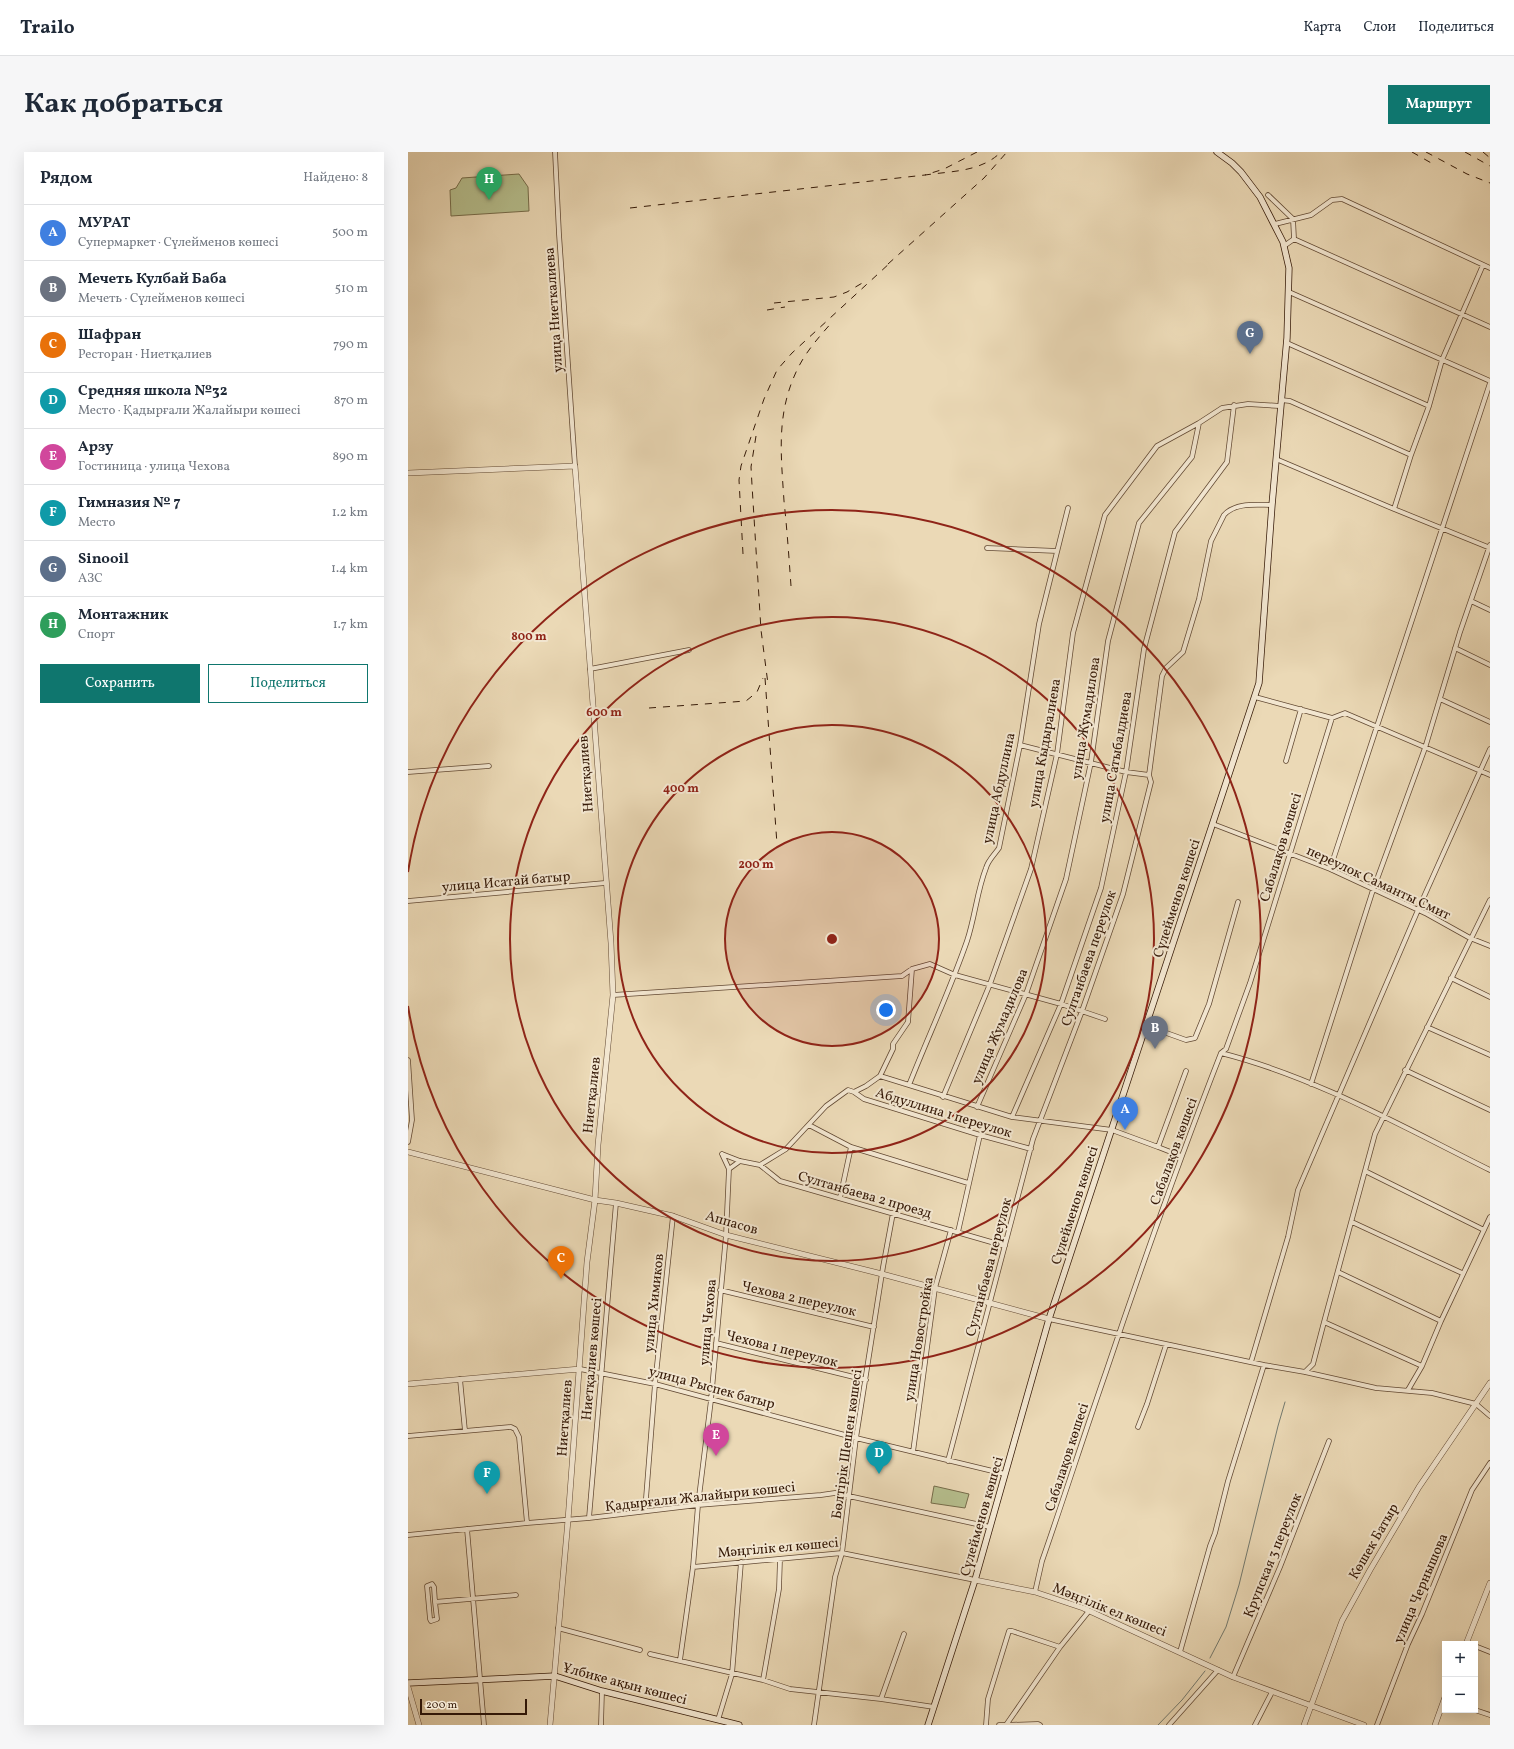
<!DOCTYPE html>
<html lang="ru">
<head>
<meta charset="utf-8">
<style>
  :root { --surface:#fff; --page:#f6f6f7; --text:#1f2937; --muted:#747a83; --line:#e0e1e3; --accent:#0f766e }
  body { margin:0; font-family:Vollkorn,serif; background:var(--page); color:var(--text) }
  .controls { position:absolute; right:12px; bottom:12px; display:grid; overflow:hidden; border-radius:0px; box-shadow:0 4px 16px #0002 }
  .controls button { width:36px; height:36px; display:grid; place-items:center; padding:0; border:0; border-bottom:1px solid var(--line); background:var(--surface); color:var(--text); font:20px sans-serif }
  .scale { position:absolute; left:12px; bottom:10px; width:107px; box-sizing:border-box; padding-left:4px; border:2px solid #351907; border-top:0; font-size:11px; line-height:14px; white-space:nowrap; color:#351907; -webkit-text-stroke:3px #f2e6d0; paint-order:stroke }
  .you { position:absolute; left:478px; top:858px; width:14px; height:14px; margin:-10px; border:3px solid #fff; border-radius:50%; background:#1a73e8; box-shadow:0 0 0 6px #1a73e833 }
  .badge { display:grid; place-items:center; width:26px; height:26px; border-radius:50%; background:var(--accent); color:#fff; font-size:13px; font-weight:700 }
  .pin { position:absolute; translate:-50% -33px; filter:drop-shadow(0 1px 2px #0008) }
  .pin::after { content:''; position:absolute; top:21px; width:14px; height:12px; background:inherit; clip-path:polygon(0 0,100% 0,50% 100%) }
  .list { margin:0; padding:0; list-style:none }
  h2 { display:flex; justify-content:space-between; align-items:center; height:52px; margin:0; padding:0 16px; font-size:17px }
  h2 small { font-size:13px; font-weight:400; color:var(--muted) }
  .list li { display:grid; grid-template-columns:26px 1fr auto; gap:12px; align-items:center; box-sizing:border-box; height:56px; padding:0 16px; border-top:1px solid var(--line) }
  .list b { display:block; font-size:15px; white-space:nowrap }
  .list p { margin:0; font-size:13px; white-space:nowrap; color:var(--muted) }
  .list em { font-size:13px; font-style:normal; color:var(--muted) }
  .actions { display:flex; gap:8px; padding:12px 16px }
  .actions a { flex:1; padding:9px 0; border:1px solid var(--accent); border-radius:0px; text-align:center; font-size:14px; color:var(--accent) }
  .actions .main { background:var(--accent); color:#fff }
  .map { position:relative; flex:none; width:1082px; height:1573px; overflow:hidden; border-radius:0px }
  header { display:flex; align-items:center; gap:24px; box-sizing:border-box; height:56px; padding:0 20px; background:var(--surface); border-bottom:1px solid var(--line) }
  header strong { font-size:19px }
  nav { display:flex; gap:22px; margin-inline-start:auto; font-size:14px }
  .intro { display:flex; align-items:center; justify-content:space-between; box-sizing:border-box; height:96px; padding:0 24px }
  h1 { margin:0; font-size:28px }
  .button { padding:10px 18px; border-radius:0px; background:var(--accent); color:#fff; font-size:14px; font-weight:700 }
  main { display:flex; gap:24px; padding:0 24px }
  aside { flex:1; background:var(--surface); border-radius:0px; box-shadow:0 4px 16px #0002 }
  .map>svg:first-child { display:block }
</style>
</head>
<body>
<header>
<strong>Trailo</strong>
<nav><a>Карта</a><a>Слои</a><a>Поделиться</a></nav>
</header>
<div class="intro"><h1>Как добраться</h1><a class="button">Маршрут</a></div>
<main>
<aside>
<h2>Рядом<small>Найдено: 8</small></h2>
<ul class="list">
<li><span class="badge" style="background:#3f7fe0">A</span><div><b>МУРАТ</b><p>Супермаркет · Сүлейменов көшесі</p></div><em>500 m</em></li>
<li><span class="badge" style="background:#6b7280">B</span><div><b>Мечеть Кулбай Баба</b><p>Мечеть · Сүлейменов көшесі</p></div><em>510 m</em></li>
<li><span class="badge" style="background:#e8710a">C</span><div><b>Шафран</b><p>Ресторан · Ниетқалиев</p></div><em>790 m</em></li>
<li><span class="badge" style="background:#0f9aa8">D</span><div><b>Средняя школа №32</b><p>Место · Қадырғали Жалайыри көшесі</p></div><em>870 m</em></li>
<li><span class="badge" style="background:#d1479c">E</span><div><b>Арзу</b><p>Гостиница · улица Чехова</p></div><em>890 m</em></li>
<li><span class="badge" style="background:#0f9aa8">F</span><div><b>Гимназия № 7</b><p>Место</p></div><em>1.2 km</em></li>
<li><span class="badge" style="background:#5c6f8a">G</span><div><b>Sinooil</b><p>АЗС</p></div><em>1.4 km</em></li>
<li><span class="badge" style="background:#2e9e5b">H</span><div><b>Монтажник</b><p>Спорт</p></div><em>1.7 km</em></li>
</ul>
<div class="actions"><a class="main">Сохранить</a><a>Поделиться</a></div>
</aside>
<div class="map">
<svg width="1082" height="1573" viewBox="0 0 1082 1573">
  <rect width="100%" height="100%" fill="#ebd9b6"/>
  <filter id="stains"><feTurbulence type="fractalNoise" baseFrequency=".005" numOctaves="4"/><feColorMatrix values="0 0 0 0 .2 0 0 0 0 .09 0 0 0 0 .02 0 0 0 .5 -.17"/></filter>
  <radialGradient id="worn" r=".72"><stop offset=".6" stop-color="#630" stop-opacity="0"/><stop offset="1" stop-color="#630" stop-opacity=".3"/></radialGradient>
  <!-- green -->
  <path fill="#b6bf8e" stroke="#766c4a" d="M111,22l9,13 1,24 -78,5 -1,-26 6,-2 6,-10z
    M526,1334l35,8 -4,14 -34,-5z"/>
  <g fill="none" stroke-linecap="round" stroke-linejoin="round">
    <!-- stream -->
    <path stroke="#72796f" stroke-width="1" d="M802,1506l16,-31 13,-42 39,-159 7,-24
      M750,1573l24,-25 23,-29"/>
    <!-- minor casing -->
    <g stroke="#624933" stroke-width="5.5">
      <path id="minor" d="M147,0l4,82 16,232
        M860,43l25,24 1,20 -10,7
        M867,72l36,-9 21,-15 10,-1 148,69
        M886,87l196,88
        M881,140l201,89
        M879,191l142,63
        M873,248l9,1 121,54 18,-49 13,-46 41,-95
        M1003,303l-17,54 96,39
        M868,307l118,50
        M579,396l70,3
        M1063,449l19,9
        M1047,496l35,17
        M182,517l99,-19
        M847,545l77,21 13,-5 145,62
        M1032,547l50,23
        M612,593l106,27 23,3
        M878,609l15,-52
        M0,620l81,-6
        M805,672l117,45 97,45 43,24 20,8
        M922,717l160,-486
        M1082,748l-115,234 -51,188 98,44 19,-45 49,-104
        M0,749l197,-18
        M1043,826l39,19
        M205,843l289,-19 10,-7 18,-5 25,11 106,29 44,15
        M739,874l39,14 9,-2 14,-34 29,-102
        M1019,875l63,28
        M813,901c95,24 182,74 269,117
        M0,908l4,60 -4,22
        M997,918l85,40
        M472,924l132,41 100,13 46,17
        M903,932l61,-191 53,-145 35,-116 30,-87
        M501,933c19,-48 41,-95 58,-144 8,-24 10,-50 19,-73 2,-8 9,-14 13,-20l21,-103 19,-121 29,-116
        M446,940l10,7 116,36 51,14
        M535,945l47,-113 41,-115 26,-115 16,-121 32,-118 52,-69 42,-23
        M569,955l49,-113 40,-115 25,-117 17,-121 31,-118 53,-66 7,-34 23,-15 26,-4 32,2
        M604,965l49,-113 40,-116 25,-116 18,-123 31,-117 52,-70 7,-57
        M401,973l42,22 117,36
        M314,1002l18,7 20,4 20,16 225,65
        M773,1004l-23,-9 28,-76
        M352,1013l26,-16 40,-43 22,-16 6,2 12,-6 14,-10 13,-27v-5l15,-22 4,-53
        M321,1017l11,-8
        M957,1019l119,59
        M432,1046l11,-51
        M944,1070l110,51
        M550,1080l22,-97
        M930,1120l103,49
        M312,1138l154,37
        M641,1167l215,46 -36,116 -13,52 -5,13 -30,106
        M308,1191l150,37
        M843,1210l37,-125 10,-47 120,-280 72,-161
        M856,1213l41,7 71,16 56,5 44,11 14,12
        M172,1217l75,15 201,54 149,36
        M897,1220l8,-8 11,-42
        M52,1227l5,52
        M1000,1238l14,-24
        M730,1275l9,-23 19,-59
        M0,1284l103,-9 4,2 4,8 8,86
        M505,1300l22,-164 16,-58
        M540,1309l85,-322 49,-128 41,-117 28,-112 -2,-7 13,-99 4,-8 17,-16 16,-53 12,-58 13,-26c12,-13 32,-10 48,-10
        M237,1359l10,-127 18,-168
        M181,1366l27,-315
        M59,1377l17,196
        M0,1383l119,-12 62,-5 109,-13 123,-10 14,-2 155,34
        M285,1415l149,-14 133,27
        M627,1440l7,-31c22,-63 42,-126 64,-189 36,-107 74,-214 115,-319l5,-4 24,-66 82,-265
        M27,1450l2,17 -6,2 -1,-2 -3,-33 5,-2 2,3 1,15 81,-7
        M150,1476l82,22
        M1067,1494l15,6
        M242,1502l113,26 27,9 91,10 53,8
        M272,1508l13,-93 5,-62 13,-105 15,-165 3,-66 -7,-15
        M825,1525l47,-110 49,-126
        M355,1528l16,-91 1,-30
        M473,1547l23,-65
        M1067,1558l15,5
        M310,1568l14,-46 9,-112
        M193,1573l1,-34
        M406,1573l21,-148 7,-24 14,-115 27,-171 10,-54
        M578,1573l2,-26 21,-68h3l48,16
        M591,1573h7l54,-78 29,-36
        M598,1573l32,-1 2,1
        M761,1573l49,-55
        M847,1573l17,-33
        M969,1573l31,-81 14,-30 50,-124 18,-27"/>
    </g>
    <!-- tertiary casing -->
    <g stroke="#624933" stroke-width="6">
      <path id="tertiary" d="M0,321l167,-7 36,477 2,52 -15,150 -3,55 -8,62 -19,258 -18,205
        M0,1000l187,48 21,3 57,13 53,19 156,39 167,45
        M0,1232l172,-15
        M567,1428l60,12 48,16 150,69 131,48
        M1058,1492l24,-61
        M0,1535l11,38
        M896,1573l38,-104 28,-51 49,-83 71,-104
        M1027,1573l10,-28"/>
    </g>
    <!-- secondary casing -->
    <g stroke="#351907" stroke-width="7">
      <path id="secondary" d="M0,1531l147,-7 47,15 137,34
        M520,1573l47,-145 74,-261 210,-636 13,-178 15,-167 2,-70 -6,-26 -23,-45 -19,-25 -9,-9 -15,-11"/>
    </g>
    <!-- minor -->
    <use href="#minor" stroke="#f2e6d0" stroke-width="4"/>
    <!-- tertiary -->
    <use href="#tertiary" stroke="#f2e6d0" stroke-width="5"/>
    <!-- secondary -->
    <use href="#secondary" stroke="#f2e6d0" stroke-width="5.5"/>
    <!-- rail -->
    <path stroke="#351907" stroke-width="1" stroke-dasharray="7 7" stroke-linecap="butt" d="M569,0l-33,17 -19,6c27,-4 56,-3 76,-23
      M1004,0l21,12
      M1018,0l41,22 23,9
      M1057,0l25,14
      M1075,0l7,6
      M222,56l295,-33
      M480,112l96,-86 23,-26
      M366,151l60,-6 13,-5 17,-10
      M359,158l18,-3
      M348,284l-5,31 1,18 9,145 7,54
      M335,402l-4,-74 2,-14 23,-67 13,-29 15,-17 99,-91
      M383,434c-2,-28 -4,-57 -7,-85 -3,-47 -8,-87 13,-131 9,-19 23,-34 36,-49
      M357,526l12,166
      M241,556l97,-7 11,-9 6,-14"/>
  </g>
  <!-- distance rings -->
  <circle cx="424" cy="787" r="107" fill="#8f2418" fill-opacity=".12"/>
  <g fill="none" stroke="#8f2418" stroke-width="2">
    <circle cx="424" cy="787" r="107"/>
    <circle cx="424" cy="787" r="214"/>
    <circle cx="424" cy="787" r="322"/>
    <path d="M0 720A429 429 0 1 1 0 854"/>
  </g>
  <g text-anchor="middle" stroke-width="4" stroke-linejoin="round" paint-order="stroke">
    <!-- street labels -->
    <g font-size="14" fill="#351907" stroke="#f2e6d0">
      <text transform="translate(145 158) rotate(-94)" y="5">улица Ниеткалиева</text>
      <text transform="translate(677 566) rotate(-81)" y="5">улица Жумадилова</text>
      <text transform="translate(636 591) rotate(-80)" y="5">улица Кыдыралиева</text>
      <text transform="translate(707 605) rotate(-80)" y="5">улица Сатыбалдиева</text>
      <text transform="translate(177 622) rotate(-94)" y="5">Ниетқалиев</text>
      <text transform="translate(590 636) rotate(-78)" y="5">улица Абдуллина</text>
      <text transform="translate(872 695) rotate(-73)" y="5">Сабалақов көшесі</text>
      <text transform="translate(98 729) rotate(-5)" y="5">улица Исатай батыр</text>
      <text transform="translate(971 730) rotate(25)" y="5">переулок Саманты Смит</text>
      <text transform="translate(768 746) rotate(-72)" y="5">Сүлейменов көшесі</text>
      <text transform="translate(680 806) rotate(-71)" y="5">Султанбаева переулок</text>
      <text transform="translate(591 874) rotate(-67)" y="5">улица Жумадилова</text>
      <text transform="translate(183 943) rotate(-84)" y="5">Ниетқалиев</text>
      <text transform="translate(536 960) rotate(17)" y="5">Абдуллина 1 переулок</text>
      <text transform="translate(765 999) rotate(-70)" y="5">Сабалақов көшесі</text>
      <text transform="translate(457 1042) rotate(16)" y="5">Султанбаева 2 проезд</text>
      <text transform="translate(666 1053) rotate(-72)" y="5">Сүлейменов көшесі</text>
      <text transform="translate(324 1070) rotate(16)" y="5">Аппасов</text>
      <text transform="translate(580 1115) rotate(-75)" y="5">Султанбаева переулок</text>
      <text transform="translate(391 1146) rotate(13)" y="5">Чехова 2 переулок</text>
      <text transform="translate(245 1151) rotate(-84)" y="5">улица Химиков</text>
      <text transform="translate(299 1170) rotate(-85)" y="5">улица Чехова</text>
      <text transform="translate(510 1187) rotate(-81)" y="5">улица Новостройка</text>
      <text transform="translate(374 1196) rotate(14)" y="5">Чехова 1 переулок</text>
      <text transform="translate(183 1207) rotate(-85)" y="5">Ниетқалиев көшесі</text>
      <text transform="translate(304 1235) rotate(15)" y="5">улица Рыспек батыр</text>
      <text transform="translate(156 1266) rotate(-86)" y="5">Ниетқалиев</text>
      <text transform="translate(438 1292) rotate(-82)" y="5">Бөлтірік Шешен көшесі</text>
      <text transform="translate(658 1305) rotate(-72)" y="5">Сабалақов көшесі</text>
      <text transform="translate(292 1344) rotate(-6)" y="5">Қадырғали Жалайыри көшесі</text>
      <text transform="translate(573 1364) rotate(-74)" y="5">Сүлейменов көшесі</text>
      <text transform="translate(965 1389) rotate(-60)" y="5">Көшек Батыр</text>
      <text transform="translate(370 1395) rotate(-5)" y="5">Мәңгілік ел көшесі</text>
      <text transform="translate(864 1403) rotate(-68)" y="5">Крупская 3 переулок</text>
      <text transform="translate(1012 1436) rotate(-67)" y="5">улица Чернышова</text>
      <text transform="translate(702 1457) rotate(22)" y="5">Мәңгілік ел көшесі</text>
      <text transform="translate(217 1531) rotate(15)" y="5">Ұлбике ақын көшесі</text>
    </g>
  </g>
  <circle cx="424" cy="787" r="6" fill="#8f2418" stroke="#f2e6d0" stroke-width="2"/>
  <g font-size="12" text-anchor="middle" font-weight="bold" fill="#8f2418" stroke="#f2e6d0" stroke-width="4" stroke-linejoin="round" paint-order="stroke">
    <text x="121" y="488">800 m</text>
    <text x="196" y="564">600 m</text>
    <text x="273" y="640">400 m</text>
    <text x="348" y="716">200 m</text>
  </g>
  <rect width="100%" height="100%" filter="url(#stains)"/>
  <rect width="100%" height="100%" fill="url(#worn)"/>
</svg>
<div class="controls">
<button>+</button>
<button>−</button>
</div>
<div class="scale">200 m</div>
<div class="you"></div>
<div class="pin badge" style="left:717px;top:978px;background:#3f7fe0">A</div>
<div class="pin badge" style="left:747px;top:897px;background:#6b7280">B</div>
<div class="pin badge" style="left:153px;top:1127px;background:#e8710a">C</div>
<div class="pin badge" style="left:471px;top:1322px;background:#0f9aa8">D</div>
<div class="pin badge" style="left:308px;top:1304px;background:#d1479c">E</div>
<div class="pin badge" style="left:79px;top:1342px;background:#0f9aa8">F</div>
<div class="pin badge" style="left:842px;top:202px;background:#5c6f8a">G</div>
<div class="pin badge" style="left:81px;top:48px;background:#2e9e5b">H</div>
</div>
</main>
</body>
</html>
